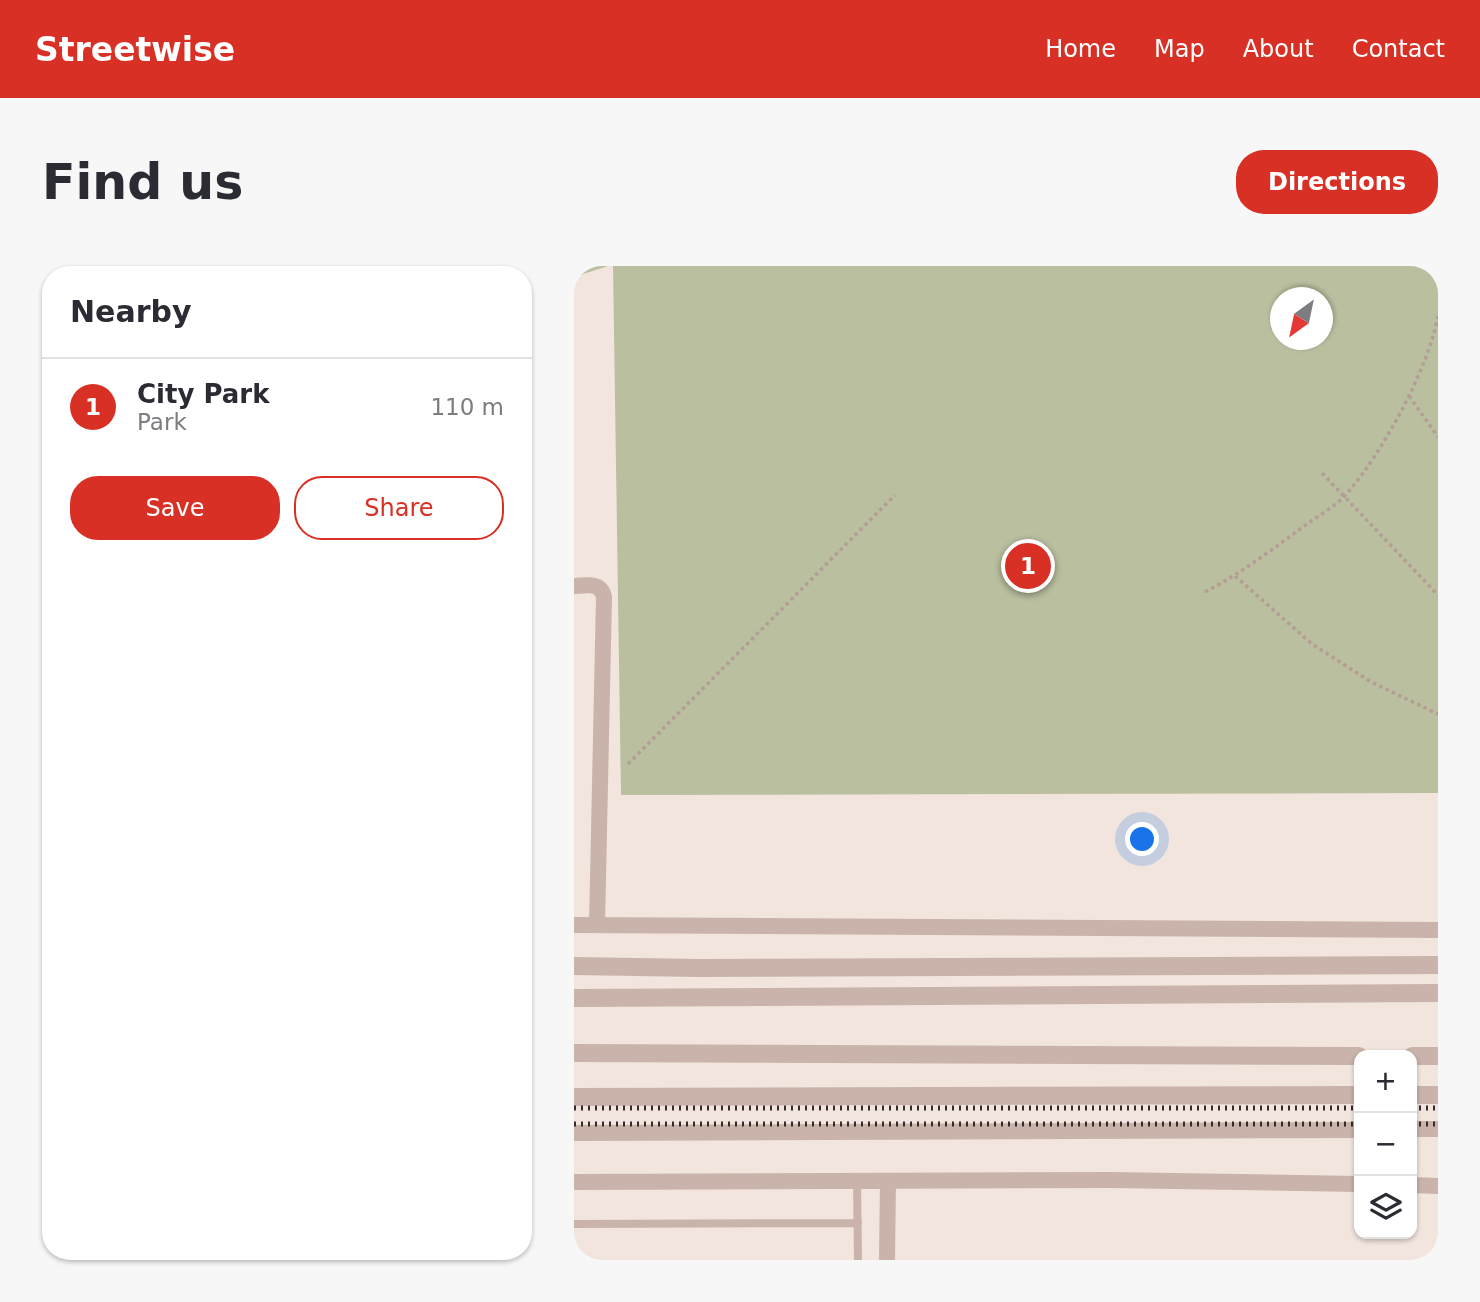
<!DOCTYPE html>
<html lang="en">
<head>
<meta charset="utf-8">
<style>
  :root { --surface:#fff; --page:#f7f7f7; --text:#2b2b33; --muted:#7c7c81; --line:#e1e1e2; --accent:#d93025 }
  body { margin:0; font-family:"DejaVu Sans",sans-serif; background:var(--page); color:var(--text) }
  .controls { position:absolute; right:21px; bottom:21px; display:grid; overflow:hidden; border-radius:14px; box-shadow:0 2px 5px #0004 }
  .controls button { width:63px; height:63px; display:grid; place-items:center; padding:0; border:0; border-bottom:2px solid var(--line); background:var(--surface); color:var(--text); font:35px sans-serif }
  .compass { position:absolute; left:696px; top:21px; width:63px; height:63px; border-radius:50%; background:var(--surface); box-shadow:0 2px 5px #0004; rotate:213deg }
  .you { position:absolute; left:569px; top:574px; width:24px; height:24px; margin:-18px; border:5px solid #fff; border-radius:50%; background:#1a73e8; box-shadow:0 0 0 10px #1a73e833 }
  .badge { display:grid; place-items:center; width:46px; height:46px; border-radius:50%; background:var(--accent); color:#fff; font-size:23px; font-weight:700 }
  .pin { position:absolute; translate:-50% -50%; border:4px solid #fff; box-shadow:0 2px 7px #0006 }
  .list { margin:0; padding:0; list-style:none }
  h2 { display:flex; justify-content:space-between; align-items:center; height:91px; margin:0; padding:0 28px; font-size:30px }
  h2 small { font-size:23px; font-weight:400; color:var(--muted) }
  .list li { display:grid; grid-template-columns:46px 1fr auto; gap:21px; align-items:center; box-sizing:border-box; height:98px; padding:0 28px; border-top:2px solid var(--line) }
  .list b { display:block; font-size:26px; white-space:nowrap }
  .list p { margin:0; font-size:23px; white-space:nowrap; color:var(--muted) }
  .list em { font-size:23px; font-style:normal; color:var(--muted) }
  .actions { display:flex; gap:14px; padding:21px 28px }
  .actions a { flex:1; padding:16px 0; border:2px solid var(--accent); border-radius:28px; text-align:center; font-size:24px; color:var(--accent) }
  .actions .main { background:var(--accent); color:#fff }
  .icon { flex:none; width:38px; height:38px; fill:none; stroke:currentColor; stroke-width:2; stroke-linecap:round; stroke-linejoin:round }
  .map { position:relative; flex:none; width:864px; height:994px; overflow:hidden; border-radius:28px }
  header { display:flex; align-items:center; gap:42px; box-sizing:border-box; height:98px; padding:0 35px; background:var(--accent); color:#fff }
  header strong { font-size:33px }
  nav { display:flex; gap:38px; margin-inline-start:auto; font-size:24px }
  .intro { display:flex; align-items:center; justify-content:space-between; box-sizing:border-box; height:168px; padding:0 42px }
  h1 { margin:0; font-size:49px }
  .button { padding:18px 32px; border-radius:28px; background:var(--accent); color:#fff; font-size:24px; font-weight:700 }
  main { display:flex; gap:42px; padding:0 42px }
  aside { flex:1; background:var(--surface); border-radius:28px; box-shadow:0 2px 5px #0004 }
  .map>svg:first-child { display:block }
</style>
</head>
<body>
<header>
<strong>Streetwise</strong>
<nav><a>Home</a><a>Map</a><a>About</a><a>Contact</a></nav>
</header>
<div class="intro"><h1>Find us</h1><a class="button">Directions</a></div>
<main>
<aside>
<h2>Nearby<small></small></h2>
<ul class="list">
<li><span class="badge">1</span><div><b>City Park</b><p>Park</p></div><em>110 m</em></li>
</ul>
<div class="actions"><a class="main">Save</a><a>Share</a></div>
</aside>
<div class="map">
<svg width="864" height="994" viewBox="0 0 864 994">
  <rect width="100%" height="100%" fill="#f1e5de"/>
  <!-- green -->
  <path fill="#babf9f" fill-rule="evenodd" d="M0,0h34l-34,11z
    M39,0h825v527l-817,2zM706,32h42v42h-42z"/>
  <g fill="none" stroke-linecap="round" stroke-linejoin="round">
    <!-- path -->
    <path stroke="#b49d95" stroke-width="3.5" stroke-dasharray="3.5 3.5" stroke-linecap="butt" d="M835,130l29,41
      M748,207l116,122
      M661,310l77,68 59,38 67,32
      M631,326c37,-19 69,-44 102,-68 14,-10 32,-20 42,-33 35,-41 79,-122 89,-175
      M54,498l267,-269"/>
    <!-- service -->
    <path stroke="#c9b3aa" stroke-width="8" d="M283,915l1,79
      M0,958l284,-1"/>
    <!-- minor -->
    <path stroke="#c9b3aa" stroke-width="16" d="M0,320c12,-1 27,-4 30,11l-7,328
      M0,659l864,5
      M838,863h26
      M0,867l785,-3
      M0,916l537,-2 248,4
      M838,919l26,1
      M313,994l1,-79"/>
    <!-- tertiary -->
    <path stroke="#c9b3aa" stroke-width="18" d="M0,700l125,2 739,-3
      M0,732l864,-5
      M0,787l785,3
      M838,790h26
      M838,829h26
      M0,831l785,-2"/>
    <!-- rail -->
    <path stroke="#372b29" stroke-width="5" stroke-dasharray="2 5" stroke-linecap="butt" d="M0,842h785
      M838,842h26
      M0,858h785
      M838,858h26"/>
  </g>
</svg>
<div class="controls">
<button>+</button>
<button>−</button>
<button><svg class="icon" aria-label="layers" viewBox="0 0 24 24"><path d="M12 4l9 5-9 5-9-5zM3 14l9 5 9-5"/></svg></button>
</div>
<svg class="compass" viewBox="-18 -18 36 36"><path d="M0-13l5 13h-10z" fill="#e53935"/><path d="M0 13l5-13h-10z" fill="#7c7c81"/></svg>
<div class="you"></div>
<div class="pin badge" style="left:454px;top:300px">1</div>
</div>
</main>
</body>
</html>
